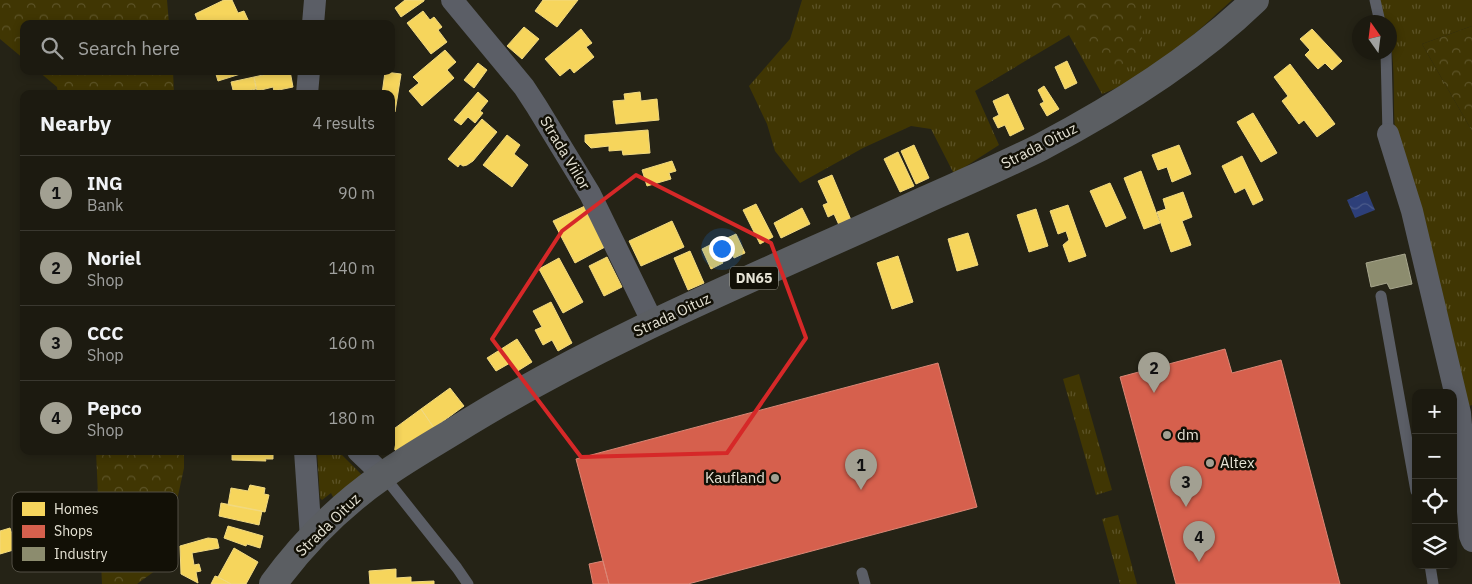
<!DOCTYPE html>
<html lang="en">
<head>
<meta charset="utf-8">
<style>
  :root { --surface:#1c1a10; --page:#29271e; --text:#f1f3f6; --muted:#a0a19f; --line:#3a3830; --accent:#a2a092 }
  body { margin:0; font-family:"IBM Plex Sans",sans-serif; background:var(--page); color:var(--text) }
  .controls { position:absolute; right:15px; bottom:15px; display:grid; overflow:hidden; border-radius:10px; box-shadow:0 2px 8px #0003 }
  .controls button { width:45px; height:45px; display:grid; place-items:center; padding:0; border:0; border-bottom:1px solid var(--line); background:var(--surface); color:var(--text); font:25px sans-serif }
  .compass { position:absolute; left:1352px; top:15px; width:45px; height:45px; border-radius:50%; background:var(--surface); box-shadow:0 2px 8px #0003; rotate:346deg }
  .you { position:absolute; left:721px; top:248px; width:18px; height:18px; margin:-12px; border:4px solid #fff; border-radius:50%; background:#1a73e8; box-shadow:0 0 0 8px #1a73e833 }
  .badge { display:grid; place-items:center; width:32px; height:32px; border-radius:50%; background:var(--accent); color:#111; font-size:16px; font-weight:700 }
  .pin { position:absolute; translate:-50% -41px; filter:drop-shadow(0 1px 2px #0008) }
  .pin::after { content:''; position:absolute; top:26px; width:18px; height:15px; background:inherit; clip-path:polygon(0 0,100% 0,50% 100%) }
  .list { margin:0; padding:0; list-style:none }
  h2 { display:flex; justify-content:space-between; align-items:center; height:65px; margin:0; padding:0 20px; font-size:21px }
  h2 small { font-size:16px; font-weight:400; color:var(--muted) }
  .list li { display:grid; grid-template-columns:32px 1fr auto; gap:15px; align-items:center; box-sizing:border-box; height:75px; padding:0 20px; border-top:1px solid var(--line) }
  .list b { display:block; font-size:19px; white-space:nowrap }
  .list p { margin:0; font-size:16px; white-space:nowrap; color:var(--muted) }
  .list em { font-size:16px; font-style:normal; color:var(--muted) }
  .icon { flex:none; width:28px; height:28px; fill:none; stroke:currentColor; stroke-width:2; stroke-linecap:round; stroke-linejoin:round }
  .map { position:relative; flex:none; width:1472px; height:584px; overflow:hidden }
  .search { position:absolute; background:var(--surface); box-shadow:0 2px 8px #0003; left:20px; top:20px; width:375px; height:55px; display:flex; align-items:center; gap:12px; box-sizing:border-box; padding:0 18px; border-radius:10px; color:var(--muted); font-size:19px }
  .panel { position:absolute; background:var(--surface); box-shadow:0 2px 8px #0003; left:20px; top:90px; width:375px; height:365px; border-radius:10px }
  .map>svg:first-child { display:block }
</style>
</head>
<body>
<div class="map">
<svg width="1472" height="584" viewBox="0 0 1472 584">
  <defs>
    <pattern id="grass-tufts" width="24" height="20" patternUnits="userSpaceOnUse" patternTransform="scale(1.25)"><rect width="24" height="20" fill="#403603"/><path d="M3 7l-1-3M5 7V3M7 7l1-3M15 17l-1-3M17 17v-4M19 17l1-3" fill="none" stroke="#5c5327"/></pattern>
    <pattern id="forest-crowns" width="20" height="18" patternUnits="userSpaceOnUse" patternTransform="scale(1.25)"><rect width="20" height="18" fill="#403603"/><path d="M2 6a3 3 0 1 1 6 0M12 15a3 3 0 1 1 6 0" fill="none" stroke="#5c5327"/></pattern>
    <pattern id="water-waves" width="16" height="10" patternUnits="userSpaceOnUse" patternTransform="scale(1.25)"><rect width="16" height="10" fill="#2d3f79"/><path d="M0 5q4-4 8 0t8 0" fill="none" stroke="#4b5b8b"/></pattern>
  </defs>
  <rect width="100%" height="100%" fill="#252316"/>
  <!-- grass -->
  <path fill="url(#grass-tufts)" d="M802,0h430c-39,35 -80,76 -130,94l-33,-59 -94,56 24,54 -45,29 -23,-45 -20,-3 -48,22 -63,35 -25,-32 -8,-27 -18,-38 41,-47z
    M1380,0h92v26l-50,18 50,87v274l-3,1 -74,-275c-2,-26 0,-52 -3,-78 -1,-10 -2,-20 -2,-31h-5z
    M1079,374l33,116 -16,5 -33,-116z
    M317,451h21l24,24 -27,26 -4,-8 -9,7 -2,-2z
    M1118,515l19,69h-17l-18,-65z"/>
  <!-- forest -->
  <path fill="url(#forest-crowns)" d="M0,0h167l2,24h-145v35l-24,-20z
    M1037,0h96l11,22 -4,30 -20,14 -10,2 -29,-35 -29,-20z
    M1472,26v105l-50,-87z
    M38,71h135l1,23h-116l-1,-7z
    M96,451h88v17l-21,97 -26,19h-35z"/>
  <!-- water -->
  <path fill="url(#water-waves)" d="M1367,191l8,19 -20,8 -8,-18z"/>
  <!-- homes -->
  <path fill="#f6d55c" stroke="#f1d980" d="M224,0h8l6,13 6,-2 6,13h-51l-4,-10z
    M405,0h19v1l-23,16 -6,-9z
    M543,0h35l-21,27 -22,-16z
    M423,11l7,9 4,-3 8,10 -4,3 9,12 -16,12 -24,-31z
    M524,27l15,12 -17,20 -15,-13z
    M581,29l11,14 -6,4 8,10 -20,16 -4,-5 -10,8 -15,-17z
    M1312,29l30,32 -10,9 -7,-7 -7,6 -13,-14 5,-5 -10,-11z
    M445,50l11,12 -9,8 7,8 -32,28 -13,-15 10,-8 -6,-6z
    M1067,61l10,22 -12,6 -10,-22z
    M478,63l9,7 -13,18 -10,-8z
    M1290,64l45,60 -18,13 -13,-17 -5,4 -17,-23 6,-5 -14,-19z
    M215,71h35l-32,10z
    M281,71h9l3,16 -19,4 -1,-4 -16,4 -3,-14z
    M385,72l16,2 -6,38 -4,-1v-17h-9z
    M254,77l2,12 -22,5 -3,-12z
    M1044,86l15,23 -12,7 -7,-12 4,-2 -6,-12z
    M478,92l10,9 -8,10 3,2 -8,10 -7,-6 -7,8 -7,-5z
    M640,92l1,9 16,-2 2,21 -43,4 -3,-23 12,-1 -1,-6z
    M1008,94l16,35 -14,7 -5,-11 -7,3 -5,-10 6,-3 -6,-14z
    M1253,113l24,40 -16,9 -24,-40z
    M482,119l15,13 -24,29 -6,4 -4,1 -3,-2 -2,3 -10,-8z
    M648,130l2,23 -27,2 -1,-5 -13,1v-5l-18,2 -6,-6v-7z
    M507,135l13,10 -6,9 14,11 -16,22 -29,-22z
    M914,145l15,33 -13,6 -15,-33z
    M1179,145l12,29 -19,8 -5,-15 -9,3 -6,-15z
    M898,152l16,34 -14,6 -16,-33z
    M1242,156l21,44 -10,5 -8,-17 -10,5 -13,-27z
    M672,161l4,10 -7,2 2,6 -24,7 -5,-16z
    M1141,171l19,52 -16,6 -20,-51z
    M832,175l19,45 -12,5 -5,-11 -6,3 -5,-12 5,-2 -10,-22z
    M1110,183l16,35 -20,9 -16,-36z
    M1183,192l9,25 -10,4 9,24 -20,7 -14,-40 9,-3 -3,-10z
    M756,204l17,33 -13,7 -17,-34z
    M1068,205l18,51 -17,6 -6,-17 6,-5 -3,-9 -8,3 -8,-23z
    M585,206l20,41 -30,16 -22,-42z
    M802,208l8,16 -29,14 -7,-15z
    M1036,209l12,37 -19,6 -12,-37z
    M672,221l12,26 -43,19 -12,-25z
    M968,233l10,32 -21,6 -9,-32z
    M736,234l9,19 -11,5 -9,-19z
    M714,243l9,20 -12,6 -9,-20z
    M690,251l14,32 -16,7 -14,-32z
    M898,256l15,46 -21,7 -15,-46z
    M607,257l15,30 -18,9 -15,-30z
    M559,258l24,44 -20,11 -24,-44z
    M551,302l21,41 -14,8 -6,-11 -9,5 -8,-15 7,-3 -9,-16z
    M517,339l15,23 -16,10 -6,-9 -14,8 -9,-13z
    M450,388l14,18 -30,22 -13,-19z
    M421,409l13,19 -36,26 -7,-10v-13z
    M232,451h41v8h-8l1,2 -34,-1z
    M250,485l15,3 -1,6 5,1 -4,17 -37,-7 3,-17 17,3z
    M221,503l41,8 -3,14 -40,-9z
    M228,526l35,10 -3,12 -13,-4 -1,2 -22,-8z
    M10,528l7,21 -17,5v-23z
    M208,538l9,1 2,9 -27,5 2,12 5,-1 2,7 -5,1 2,11 -17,-9 -1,-28z
    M234,548l24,14 -12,22h-15l-13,-7z
    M396,569v9l15,-1v5l23,-1v3h-64l-1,-13z
    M215,576l3,1 13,7h-20z"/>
  <!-- shops -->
  <path fill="#d6604d" stroke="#db8776" d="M1225,349l7,24 49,-13 59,224h-164l-56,-207z
    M938,363l39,144 -289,77h-79l-33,-125z
    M603,561l6,23h-16l-4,-20z"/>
  <!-- industry -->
  <path fill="#8c8c6e" stroke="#a7a68d" d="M1405,254l7,30 -22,5 -3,-6 -16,4 -5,-24z"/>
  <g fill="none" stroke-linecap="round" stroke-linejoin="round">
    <!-- lane -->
    <path stroke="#5b5e66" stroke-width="11" d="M1375,0l5,22
      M1386,52l2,82
      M1381,296l35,195
      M383,475l74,93 11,16
      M1430,565l3,19
      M862,573l3,11"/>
    <!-- street -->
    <path stroke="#5b5e66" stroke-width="22" d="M452,0l72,87 13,20 53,87 63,129
      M313,24l2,-24
      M307,94l2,-23
      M1388,134l24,77 48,202 10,123 2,5
      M305,451l6,87
      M358,451l25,24"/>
    <!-- primary -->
    <path stroke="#5b5e62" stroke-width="28" d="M273,584c30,-41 69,-80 111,-109 27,-19 56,-35 83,-52 145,-89 304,-152 458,-223 38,-17 78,-34 116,-53 76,-40 152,-87 214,-147"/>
  </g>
  <!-- marked area -->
  <path fill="none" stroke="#d62828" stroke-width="4" stroke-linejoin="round" d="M636,175l135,68 35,95 -79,115 -146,4 -89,-118 70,-108z"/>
  <!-- markers -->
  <g fill="#a2a092" stroke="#121006" stroke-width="2">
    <circle cx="1167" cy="435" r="5"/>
    <circle cx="1210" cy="463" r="5"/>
    <circle cx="775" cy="478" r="5"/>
  </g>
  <g text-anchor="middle" stroke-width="5" stroke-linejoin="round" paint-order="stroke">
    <!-- shield labels -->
    <rect fill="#121006" stroke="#a6a497" stroke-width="1" x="730" y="266.5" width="48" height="23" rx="4"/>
    <g font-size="14" font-weight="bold" fill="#e6e3d5">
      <text x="754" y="283">DN65</text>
    </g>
    <!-- street labels -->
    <g font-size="15" fill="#e6e3d5" stroke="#121006">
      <text transform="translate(1039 146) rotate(-27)" y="5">Strada Oituz</text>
      <text transform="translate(565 153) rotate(59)" y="5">Strada Viilor</text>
      <text transform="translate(672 315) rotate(-25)" y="5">Strada Oituz</text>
      <text transform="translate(328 525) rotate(-44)" y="5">Strada Oituz</text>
    </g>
    <!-- poi labels -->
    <g font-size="15" fill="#e6e3d5" stroke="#121006" text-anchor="start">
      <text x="1177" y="440">dm</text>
      <text x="1220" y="468">Altex</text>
      <text x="765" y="483" text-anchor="end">Kaufland</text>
    </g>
  </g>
  <!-- legend -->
  <rect x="12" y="492" width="166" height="80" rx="8" fill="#121006" stroke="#524f44" stroke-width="1"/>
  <rect x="22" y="502" width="23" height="14" fill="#f6d55c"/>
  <rect x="22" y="525" width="23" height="13" fill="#d6604d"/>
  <rect x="22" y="547" width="23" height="14" fill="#8c8c6e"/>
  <g font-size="14" fill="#e6e3d5">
    <text x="54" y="514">Homes</text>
    <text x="54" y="536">Shops</text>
    <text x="54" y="559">Industry</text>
  </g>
</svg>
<div class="controls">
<button>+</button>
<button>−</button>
<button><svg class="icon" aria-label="locate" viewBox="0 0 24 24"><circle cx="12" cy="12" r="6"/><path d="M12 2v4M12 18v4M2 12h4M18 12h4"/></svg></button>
<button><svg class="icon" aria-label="layers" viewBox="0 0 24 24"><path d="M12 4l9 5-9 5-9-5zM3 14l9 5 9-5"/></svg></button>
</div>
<svg class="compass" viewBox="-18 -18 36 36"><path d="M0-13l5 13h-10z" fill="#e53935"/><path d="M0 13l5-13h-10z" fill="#a0a19f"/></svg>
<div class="you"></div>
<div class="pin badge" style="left:861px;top:490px">1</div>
<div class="pin badge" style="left:1154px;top:393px">2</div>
<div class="pin badge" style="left:1186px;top:507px">3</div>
<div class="pin badge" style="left:1199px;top:562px">4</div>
<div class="search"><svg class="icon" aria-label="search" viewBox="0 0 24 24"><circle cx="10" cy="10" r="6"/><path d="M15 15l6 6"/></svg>Search here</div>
<section class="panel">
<h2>Nearby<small>4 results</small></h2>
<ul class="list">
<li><span class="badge">1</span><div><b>ING</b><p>Bank</p></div><em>90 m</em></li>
<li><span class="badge">2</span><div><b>Noriel</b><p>Shop</p></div><em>140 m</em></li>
<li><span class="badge">3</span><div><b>CCC</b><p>Shop</p></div><em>160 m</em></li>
<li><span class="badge">4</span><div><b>Pepco</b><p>Shop</p></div><em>180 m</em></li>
</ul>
</section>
</div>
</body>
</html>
